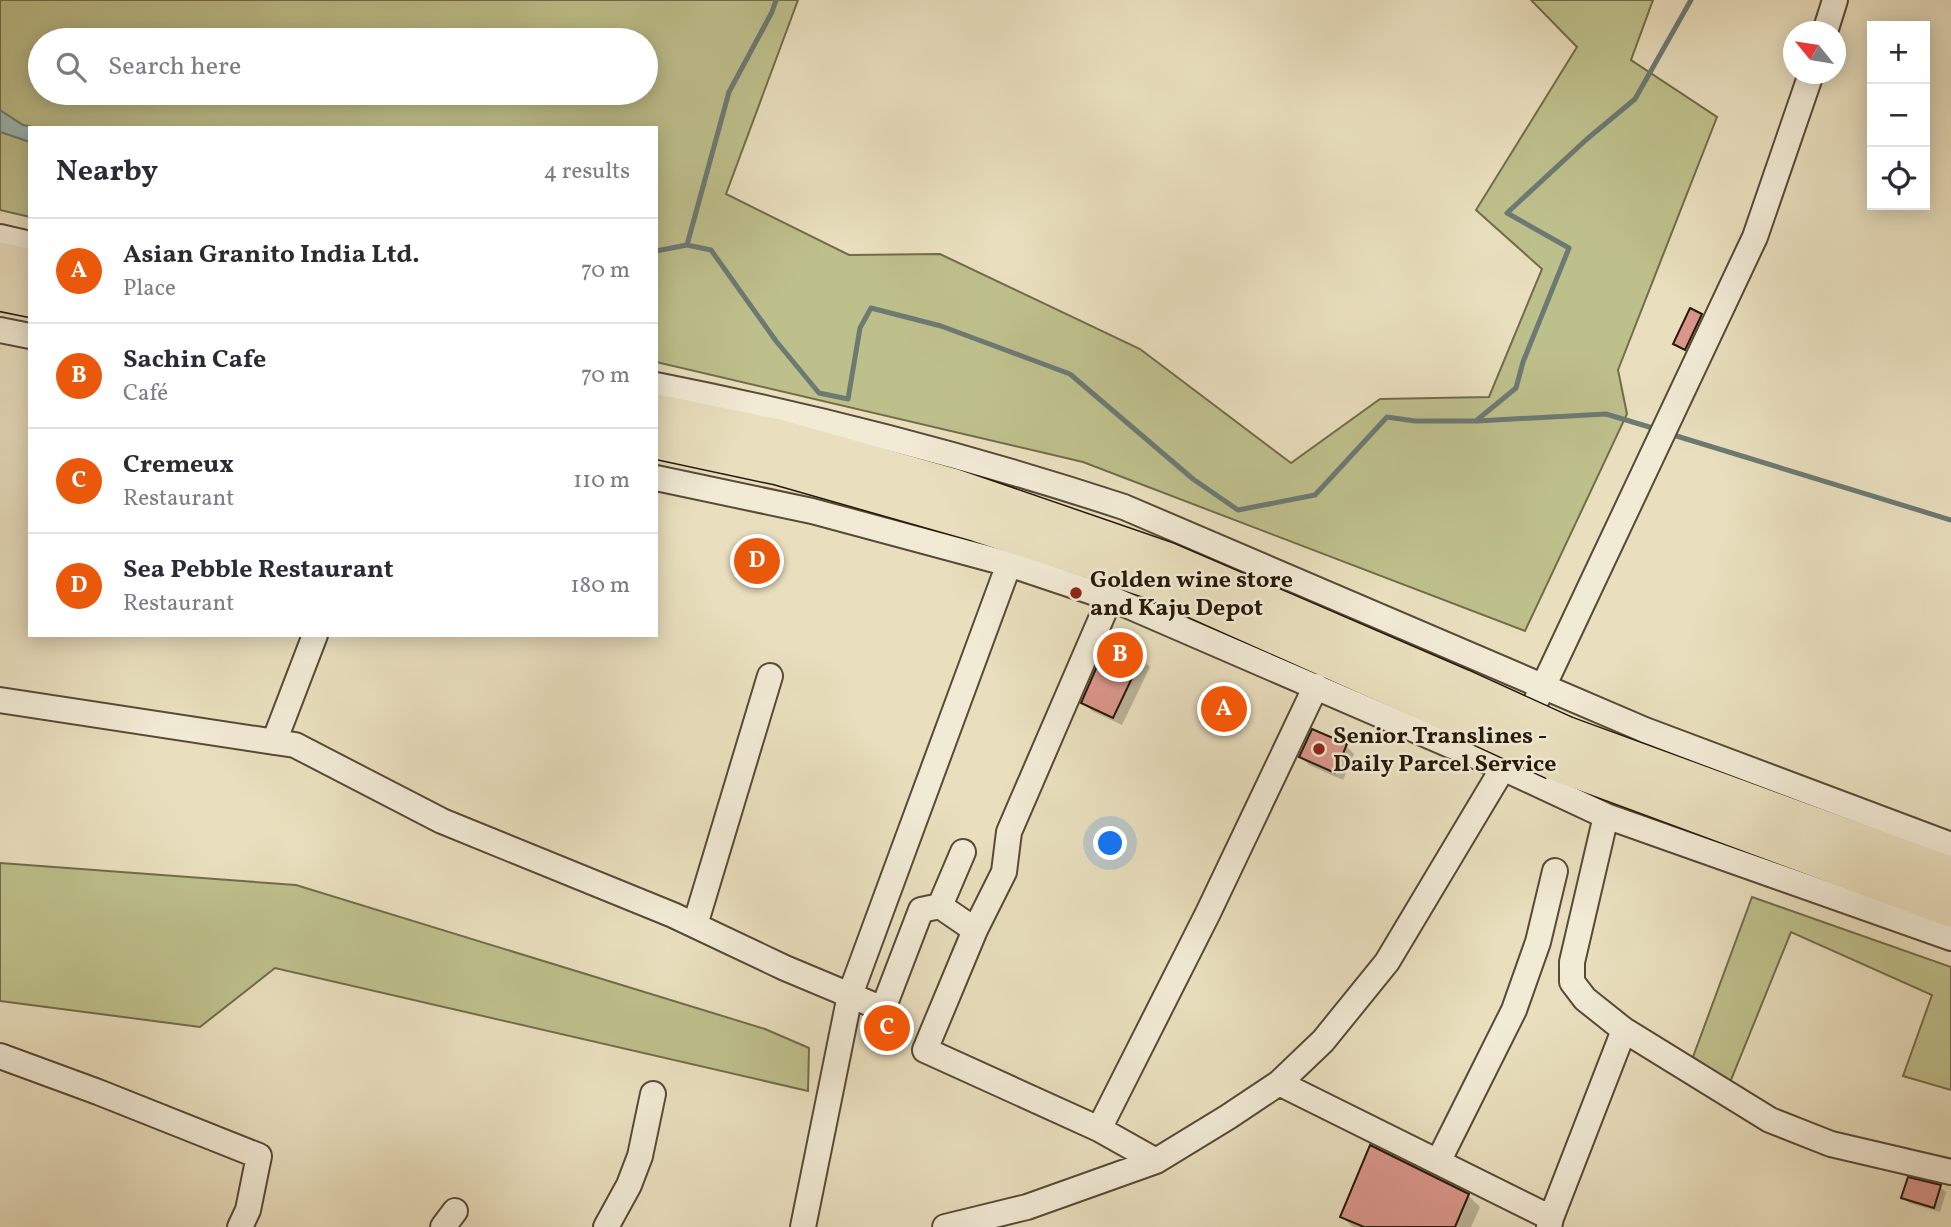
<!DOCTYPE html>
<html lang="en">
<head>
<meta charset="utf-8">
<style>
  :root { --surface:#fff; --page:#f7f7f7; --text:#2b2b33; --muted:#7c7c81; --line:#e1e1e2; --accent:#ea580c }
  body { margin:0; font-family:Vollkorn,serif; background:var(--page); color:var(--text) }
  .controls { position:absolute; right:21px; top:21px; display:grid; overflow:hidden; border-radius:0px; box-shadow:0 4px 18px #0003 }
  .controls button { width:63px; height:63px; display:grid; place-items:center; padding:0; border:0; border-bottom:2px solid var(--line); background:var(--surface); color:var(--text); font:35px sans-serif }
  .compass { position:absolute; left:1783px; top:21px; width:63px; height:63px; border-radius:50%; background:var(--surface); box-shadow:0 4px 18px #0003; rotate:300deg }
  .you { position:absolute; left:1111px; top:844px; width:24px; height:24px; margin:-18px; border:5px solid #fff; border-radius:50%; background:#1a73e8; box-shadow:0 0 0 10px #1a73e833 }
  .badge { display:grid; place-items:center; width:46px; height:46px; border-radius:50%; background:var(--accent); color:#fff; font-size:23px; font-weight:700 }
  .pin { position:absolute; translate:-50% -50%; border:4px solid #fff; box-shadow:0 2px 7px #0006 }
  .list { margin:0; padding:0; list-style:none }
  h2 { display:flex; justify-content:space-between; align-items:center; height:91px; margin:0; padding:0 28px; font-size:30px }
  h2 small { font-size:23px; font-weight:400; color:var(--muted) }
  .list li { display:grid; grid-template-columns:46px 1fr auto; gap:21px; align-items:center; box-sizing:border-box; height:105px; padding:0 28px; border-top:2px solid var(--line) }
  .list b { display:block; font-size:26px; white-space:nowrap }
  .list p { margin:0; font-size:23px; white-space:nowrap; color:var(--muted) }
  .list em { font-size:23px; font-style:normal; color:var(--muted) }
  .icon { flex:none; width:38px; height:38px; fill:none; stroke:currentColor; stroke-width:2; stroke-linecap:round; stroke-linejoin:round }
  .map { position:relative; flex:none; width:1951px; height:1227px; overflow:hidden }
  .search { position:absolute; background:var(--surface); box-shadow:0 4px 18px #0003; left:28px; top:28px; width:630px; height:77px; display:flex; align-items:center; gap:18px; box-sizing:border-box; padding:0 24px; border-radius:38px; color:var(--muted); font-size:26px }
  .panel { position:absolute; background:var(--surface); box-shadow:0 4px 18px #0003; left:28px; top:126px; width:630px; height:511px; border-radius:0px }
  .map>svg:first-child { display:block }
</style>
</head>
<body>
<div class="map">
<svg width="1951" height="1227" viewBox="0 0 1951 1227">
  <rect width="100%" height="100%" fill="#e9dfbe"/>
  <filter id="stains"><feTurbulence type="fractalNoise" baseFrequency=".00286" numOctaves="4"/><feColorMatrix values="0 0 0 0 .2 0 0 0 0 .09 0 0 0 0 .02 0 0 0 .5 -.17"/></filter>
  <radialGradient id="worn" r=".72"><stop offset=".6" stop-color="#630" stop-opacity="0"/><stop offset="1" stop-color="#630" stop-opacity=".3"/></radialGradient>
  <!-- green -->
  <path fill="#bec08c" stroke="#726c4a" stroke-width="2" fill-rule="evenodd" d="M0,0h798l-72,194 123,61 91,-1 200,95 151,114 89,-64 109,-2 53,-128 -66,-59 101,-163 -46,-47h122l-22,60 86,57 -99,253 9,44 -102,217 -442,-169 -427,-100v-234h-626v89l-30,-7zM40,40h606v53h-606z
    M0,863l296,22 469,144 44,19 -1,43 -533,-123 -75,59 -200,-26z
    M1752,897l199,70v123l-48,-14 29,-81 -141,-63 -62,153 -36,-28z"/>
  <!-- water -->
  <path fill="#9abbba" stroke="#6c7a73" stroke-width="2" d="M0,110l23,15 14,3h-7v14l-30,-10z"/>
  <!-- shadow -->
  <path fill="#0003" d="M1701,315l6,6 -16,33 -16,-10z
    M1141,658l9,9 -28,58 -30,-14 -9,-9z
    M1235,709l2,2 -6,11 -16,-10z
    M1346,746l8,8 -11,26 -34,-15 -8,-8z
    M1940,1187l6,5 -6,20 -31,-9 -6,-6z
    M1468,1195l12,12 -9,20h-118l-11,-10z"/>
  <g fill="none" stroke-linecap="round" stroke-linejoin="round">
    <!-- stream -->
    <path stroke="#6c7a73" stroke-width="5" d="M687,245l42,-153 43,-80 4,-12
      M656,251l31,-6 24,5 65,91 43,52 29,6 12,-71 11,-20 70,18 129,48 123,105 45,31 77,-15 72,-78 28,4h62l129,-7 50,15
      M1477,420l39,-32 7,-26 46,-114 -62,-35 80,-74 48,-40 56,-99
      M1670,434l281,86"/>
  </g>
  <!-- building -->
  <path fill="#da968b" stroke="#261909" stroke-width="2" d="M1690,308l12,6 -17,36 -12,-6z
    M1108,641l34,16 -29,61 -32,-15z
    M1218,697l18,11 -8,13 -17,-11z
    M1312,729l35,15 -12,29 -36,-16z
    M1370,1145l99,49 -14,33h-91l-24,-10z
    M1908,1177l33,8 -7,23 -33,-10z"/>
  <g fill="none" stroke-linecap="round" stroke-linejoin="round">
    <!-- minor casing -->
    <g stroke="#574a36" stroke-width="28">
      <path id="minor" d="M1825,32l10,-32
        M0,237l30,7
        M0,330l30,6
        M656,385c157,31 316,72 468,122l521,223 306,115
        M656,478l156,33 197,53 101,34 393,170 103,48 345,122
        M0,700l295,45 147,76 231,94 112,53 98,41 38,-99 19,-4
        M274,742l41,-107
        M1606,816l-34,146v20l13,17 39,31 146,90 61,24 120,28
        M963,852l-23,54 35,24
        M695,925l75,-249
        M0,1056l98,36 161,64 -11,54 -8,17
        M1279,1083l272,135
        M1099,1129l-174,-79 50,-120 29,-58 5,-40 101,-234
        M1156,1161l-57,-32 109,-216 108,-227
        M1438,1162l76,-152 24,-68 17,-71
        M443,1227l12,-16
        M606,1227l23,-42 11,-29 13,-62
        M803,1227l47,-232 159,-431
        M945,1227l82,-20 129,-46 72,-44 51,-34 44,-42 64,-79 116,-194 40,-81 212,-450 56,-163
        M1549,1227l2,-9 73,-188"/>
    </g>
    <!-- highway casing -->
    <g stroke="#261909" stroke-width="38">
      <path id="highway" d="M0,260l30,7
        M0,293l30,6
        M656,412l122,25 174,49 215,74 297,128
        M656,441l122,26 200,57 171,56 305,136
        M1565,734l386,141
        M1554,762l397,147"/>
    </g>
    <!-- minor -->
    <use href="#minor" stroke="#f1ead5" stroke-width="24"/>
    <!-- highway -->
    <use href="#highway" stroke="#e9dfbe" stroke-width="35"/>
    <!-- highway-bridge casing -->
    <g stroke="#261909" stroke-width="38" stroke-linecap="butt">
      <path id="highway-bridge" d="M1464,688l101,46
        M1454,716l100,46"/>
    </g>
    <!-- highway-bridge -->
    <use href="#highway-bridge" stroke="#e9dfbe" stroke-width="35"/>
  </g>
  <!-- markers -->
  <g fill="#8f2418" stroke="#f1ead5" stroke-width="2.5">
    <circle cx="1076" cy="593" r="7"/>
    <circle cx="1319" cy="749" r="7"/>
  </g>
  <g text-anchor="middle" stroke-width="5" stroke-linejoin="round" paint-order="stroke">
    <!-- poi labels -->
    <g font-size="24" font-weight="bold" fill="#261909" stroke="#f1ead5" text-anchor="start">
      <text x="1090" y="587">Golden wine store<tspan x="1090" dy="28">and Kaju Depot</tspan></text>
      <text x="1333" y="743">Senior Translines -<tspan x="1333" dy="28">Daily Parcel Service</tspan></text>
    </g>
  </g>
  <rect width="100%" height="100%" filter="url(#stains)"/>
  <rect width="100%" height="100%" fill="url(#worn)"/>
</svg>
<div class="controls">
<button>+</button>
<button>−</button>
<button><svg class="icon" aria-label="locate" viewBox="0 0 24 24"><circle cx="12" cy="12" r="6"/><path d="M12 2v4M12 18v4M2 12h4M18 12h4"/></svg></button>
</div>
<svg class="compass" viewBox="-18 -18 36 36"><path d="M0-13l5 13h-10z" fill="#e53935"/><path d="M0 13l5-13h-10z" fill="#7c7c81"/></svg>
<div class="you"></div>
<div class="pin badge" style="left:1224px;top:709px">A</div>
<div class="pin badge" style="left:1120px;top:655px">B</div>
<div class="pin badge" style="left:887px;top:1028px">C</div>
<div class="pin badge" style="left:757px;top:561px">D</div>
<div class="search"><svg class="icon" aria-label="search" viewBox="0 0 24 24"><circle cx="10" cy="10" r="6"/><path d="M15 15l6 6"/></svg>Search here</div>
<section class="panel">
<h2>Nearby<small>4 results</small></h2>
<ul class="list">
<li><span class="badge">A</span><div><b>Asian Granito India Ltd.</b><p>Place</p></div><em>70 m</em></li>
<li><span class="badge">B</span><div><b>Sachin Cafe</b><p>Café</p></div><em>70 m</em></li>
<li><span class="badge">C</span><div><b>Cremeux</b><p>Restaurant</p></div><em>110 m</em></li>
<li><span class="badge">D</span><div><b>Sea Pebble Restaurant</b><p>Restaurant</p></div><em>180 m</em></li>
</ul>
</section>
</div>
</body>
</html>
